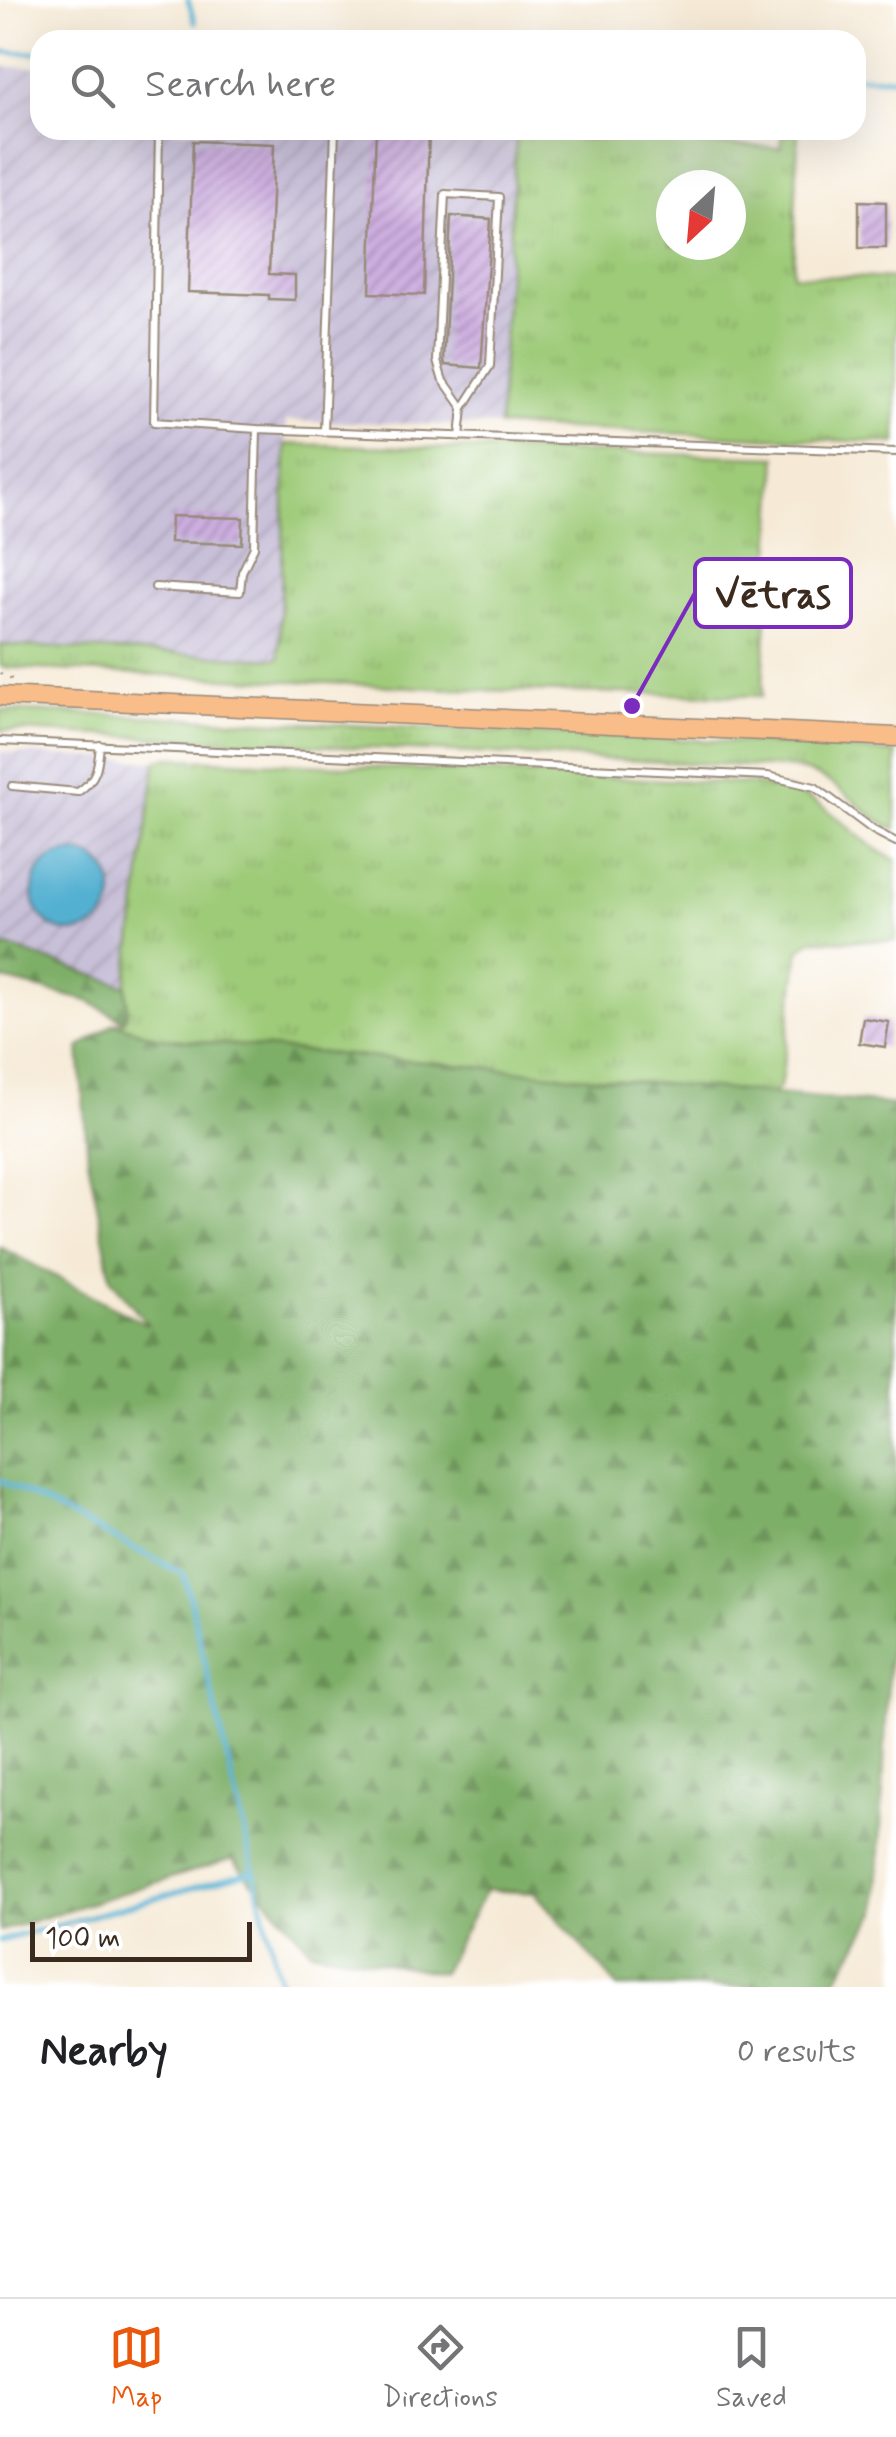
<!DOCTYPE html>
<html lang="en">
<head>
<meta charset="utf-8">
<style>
  :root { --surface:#fff; --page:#f2f2f2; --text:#202124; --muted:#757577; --line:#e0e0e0; --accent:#ea580c }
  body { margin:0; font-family:Mynerve,sans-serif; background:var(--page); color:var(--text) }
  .compass { position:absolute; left:656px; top:170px; width:90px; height:90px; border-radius:50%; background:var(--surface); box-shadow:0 10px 40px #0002; rotate:206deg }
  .scale { position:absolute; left:30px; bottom:25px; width:222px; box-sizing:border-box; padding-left:10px; border:5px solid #3b2a1e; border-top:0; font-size:28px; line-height:35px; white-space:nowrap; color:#3b2a1e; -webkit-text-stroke:8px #fff; paint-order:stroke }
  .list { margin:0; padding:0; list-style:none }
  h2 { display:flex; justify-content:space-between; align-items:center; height:130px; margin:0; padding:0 40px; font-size:42px }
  h2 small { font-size:32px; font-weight:400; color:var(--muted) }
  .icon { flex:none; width:55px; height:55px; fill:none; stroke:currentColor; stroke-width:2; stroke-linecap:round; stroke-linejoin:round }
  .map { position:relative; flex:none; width:896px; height:1987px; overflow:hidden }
  .search { position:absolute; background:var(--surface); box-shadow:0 10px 40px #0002; left:30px; right:30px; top:30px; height:110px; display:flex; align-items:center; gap:25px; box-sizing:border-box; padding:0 35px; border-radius:30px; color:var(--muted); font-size:38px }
  .sheet { height:310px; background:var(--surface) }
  nav { display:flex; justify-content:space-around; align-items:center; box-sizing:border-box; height:140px; border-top:2px solid var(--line); background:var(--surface); font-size:28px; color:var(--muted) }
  nav a { display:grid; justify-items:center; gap:5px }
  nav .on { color:var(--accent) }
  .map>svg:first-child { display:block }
</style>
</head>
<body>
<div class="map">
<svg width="896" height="1987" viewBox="0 0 896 1987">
  <defs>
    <pattern id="industrial-furrows" width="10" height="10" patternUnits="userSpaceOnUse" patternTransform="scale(2.5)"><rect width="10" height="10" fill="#c8bfd8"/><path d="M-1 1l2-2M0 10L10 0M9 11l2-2" fill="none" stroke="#ada4b9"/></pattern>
    <pattern id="grass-tufts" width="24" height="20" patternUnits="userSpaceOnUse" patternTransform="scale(2.5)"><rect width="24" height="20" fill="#9ecb78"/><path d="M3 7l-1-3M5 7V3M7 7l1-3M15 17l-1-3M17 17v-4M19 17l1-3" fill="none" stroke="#89ae67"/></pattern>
    <pattern id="forest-firs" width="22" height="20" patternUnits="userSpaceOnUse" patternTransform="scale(2.5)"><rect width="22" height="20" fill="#7eaf68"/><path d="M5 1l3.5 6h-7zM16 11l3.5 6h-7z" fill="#688f55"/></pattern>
    <pattern id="building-hatch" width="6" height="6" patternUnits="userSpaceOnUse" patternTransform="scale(2.5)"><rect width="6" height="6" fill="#cdaee0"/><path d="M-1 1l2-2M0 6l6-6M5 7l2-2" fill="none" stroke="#a88eb5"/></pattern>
  </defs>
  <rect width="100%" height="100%" fill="#fff"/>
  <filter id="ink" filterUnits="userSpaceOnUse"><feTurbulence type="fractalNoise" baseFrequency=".01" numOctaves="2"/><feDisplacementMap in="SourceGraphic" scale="20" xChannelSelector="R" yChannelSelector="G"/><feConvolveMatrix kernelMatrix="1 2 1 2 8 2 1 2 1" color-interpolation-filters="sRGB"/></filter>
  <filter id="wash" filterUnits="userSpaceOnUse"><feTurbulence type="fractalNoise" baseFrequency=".0048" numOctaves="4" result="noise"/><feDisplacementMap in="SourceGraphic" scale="40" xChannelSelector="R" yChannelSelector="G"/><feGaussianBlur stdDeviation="2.25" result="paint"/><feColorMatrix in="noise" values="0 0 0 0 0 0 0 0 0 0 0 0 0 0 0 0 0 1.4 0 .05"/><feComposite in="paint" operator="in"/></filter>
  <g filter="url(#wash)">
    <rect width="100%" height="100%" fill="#f6ead6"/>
    <!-- industrial -->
    <path fill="url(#industrial-furrows)" d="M0,67h40v63h479l-20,296 -213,-5 -7,238 -279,-14z
      M0,752l156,9 -30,225 -114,-38 -12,-1z"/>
    <!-- grass -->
    <path fill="url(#grass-tufts)" stroke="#6c7a4b" stroke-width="2.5" fill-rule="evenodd" d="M783,130h15l-5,145 103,4v164l-397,-17 17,-289 9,-4 256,15zM731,185v60h-60v-60z
      M286,444l491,13 -15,239 -286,-6 -476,-23v-22l279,14z
      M0,710l742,32 154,11v76c-44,-18 -51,-53 -108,-61l-788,-38z
      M166,758l589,26c16,3 32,5 47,11 35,15 58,49 94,65v81l-85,-1 -12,11 -19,136 -8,7 -613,-56 -44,-15 9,-2 4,-11 -2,-24 30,-225z"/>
    <!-- forest -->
    <path fill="url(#forest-firs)" stroke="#5c6c43" stroke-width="2.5" d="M0,947l12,1 114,38 2,24 -4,11 -36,-20 -88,-22z
      M115,1023l44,15 737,67v402l-19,405 -45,75h-214l-83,-94 -49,-3 -44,83 -131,-23 -79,-91 -232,72v-684l148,78 -37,-46 -23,-121 -9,-110z"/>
    <!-- water -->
    <path fill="#53b0d1" stroke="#476d78" stroke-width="2.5" d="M33 892a40 40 0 1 1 80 0a40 40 0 1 1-80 0Z"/>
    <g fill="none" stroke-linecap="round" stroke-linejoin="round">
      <!-- stream -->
      <path stroke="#53b0d1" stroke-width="5" d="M188,0l7,23
        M0,52l40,1
        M856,77l40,1
        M0,1480l184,94 97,413
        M0,1941l254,-70"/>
    </g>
    <g id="blocks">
      <!-- building -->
      <path fill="url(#building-hatch)" d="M376,130h53l-5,165 -54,-2z
        M193,141l81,3 -5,130 26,1v25l-26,-1v-4l-81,-3z
        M859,201l27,1v46h-27z
        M451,216l40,3 -10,149 -36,-3 -1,-5z
        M171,516l72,2 -1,26 -72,-2z
        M863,1018l26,4 -4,25 -26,-4z"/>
    </g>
  </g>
  <g filter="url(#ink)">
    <use href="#blocks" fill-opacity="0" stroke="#988a7a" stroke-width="2.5"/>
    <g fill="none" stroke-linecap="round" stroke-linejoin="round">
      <!-- service casing -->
      <g stroke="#988a7a" stroke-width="10">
        <path id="service" d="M159,130l-5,292 103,7
          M324,432l11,-302
          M460,437l3,-29 -21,-30 -5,-17 8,-167 54,3 -9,169 -27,42
          M155,587l85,5 2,-20 12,-25 3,-118 639,23
          M0,741l768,35 47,11 58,43 23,12
          M12,786l66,6c19,-13 20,-25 22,-47"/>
      </g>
      <!-- primary casing -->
      <g stroke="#988a7a" stroke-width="21">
        <path id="primary" d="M0,696l896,41"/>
      </g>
      <!-- path -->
      <path stroke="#988a7a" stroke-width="2.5" stroke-dasharray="2.5 8" stroke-linecap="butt" d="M0,673l12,6"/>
      <!-- service -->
      <use href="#service" stroke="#fff" stroke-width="6"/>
      <!-- primary -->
      <use href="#primary" stroke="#f8bd89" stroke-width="18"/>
    </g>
  </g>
  <!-- callouts -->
  <path fill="none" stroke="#7b2cbf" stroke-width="4" d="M632 706L695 593"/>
  <circle fill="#7b2cbf" stroke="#fff" stroke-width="4" cx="632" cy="706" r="10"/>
  <rect fill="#fff" stroke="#7b2cbf" stroke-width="4" x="695" y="559" width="156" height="68" rx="10"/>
  <g font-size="38" text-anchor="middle" font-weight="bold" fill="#3b2a1e">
    <text x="773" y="607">Vētras</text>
  </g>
</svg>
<svg class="compass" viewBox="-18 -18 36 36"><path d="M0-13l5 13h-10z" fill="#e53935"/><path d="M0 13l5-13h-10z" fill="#757577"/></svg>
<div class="scale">100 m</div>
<div class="search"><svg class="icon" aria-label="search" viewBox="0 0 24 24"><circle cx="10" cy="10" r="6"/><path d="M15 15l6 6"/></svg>Search here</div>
</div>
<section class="sheet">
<h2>Nearby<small>0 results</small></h2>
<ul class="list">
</ul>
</section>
<nav>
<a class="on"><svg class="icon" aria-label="map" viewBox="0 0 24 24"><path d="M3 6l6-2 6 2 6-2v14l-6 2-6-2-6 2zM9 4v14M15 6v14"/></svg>Map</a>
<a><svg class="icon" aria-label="directions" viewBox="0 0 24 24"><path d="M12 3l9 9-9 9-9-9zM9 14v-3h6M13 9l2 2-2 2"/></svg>Directions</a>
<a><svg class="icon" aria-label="saved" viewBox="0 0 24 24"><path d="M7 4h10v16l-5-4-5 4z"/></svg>Saved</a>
</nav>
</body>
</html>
